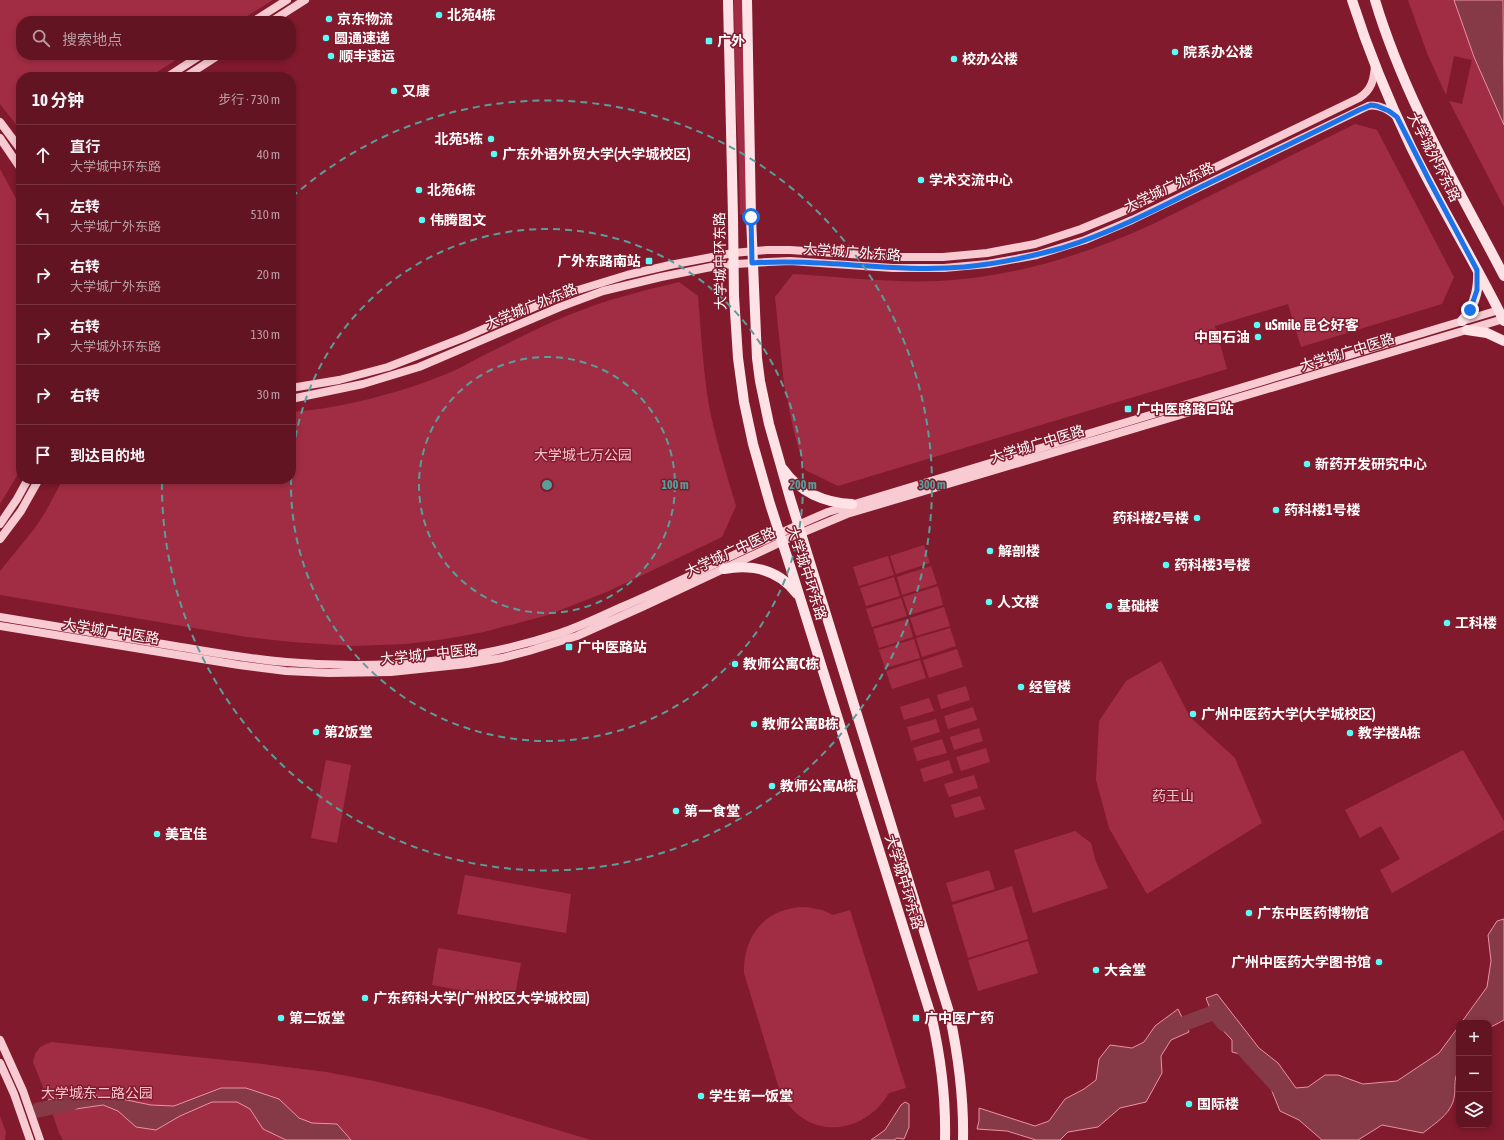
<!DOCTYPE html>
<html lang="zh">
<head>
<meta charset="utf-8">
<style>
  :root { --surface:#621422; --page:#6b212f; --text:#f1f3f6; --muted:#bb9ea5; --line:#763340 }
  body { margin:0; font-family:"Asap Condensed","Noto Sans SC",sans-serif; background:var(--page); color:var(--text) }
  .controls { position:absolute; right:12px; bottom:12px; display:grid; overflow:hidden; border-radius:8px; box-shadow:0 2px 6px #0003 }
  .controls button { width:36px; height:36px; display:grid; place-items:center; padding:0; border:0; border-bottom:1px solid var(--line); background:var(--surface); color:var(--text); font:20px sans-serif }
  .stop { position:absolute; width:12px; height:12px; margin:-9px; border:3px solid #1a73e8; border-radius:50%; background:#fff }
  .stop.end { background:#1a73e8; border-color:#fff; box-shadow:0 1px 4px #0008 }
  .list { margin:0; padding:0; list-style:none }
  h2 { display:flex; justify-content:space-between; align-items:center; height:52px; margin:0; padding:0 16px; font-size:17px }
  h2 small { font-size:13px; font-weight:400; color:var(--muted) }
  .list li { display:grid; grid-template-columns:26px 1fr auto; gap:12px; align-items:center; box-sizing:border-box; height:60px; padding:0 16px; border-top:1px solid var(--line) }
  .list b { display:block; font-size:15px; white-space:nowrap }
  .list p { margin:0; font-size:13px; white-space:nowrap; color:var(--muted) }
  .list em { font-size:13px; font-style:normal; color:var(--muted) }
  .icon { flex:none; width:22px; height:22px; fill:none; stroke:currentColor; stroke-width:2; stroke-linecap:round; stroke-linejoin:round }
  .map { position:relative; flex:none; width:1504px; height:1140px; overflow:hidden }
  .search { position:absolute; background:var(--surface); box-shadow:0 2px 6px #0003; left:16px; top:16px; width:280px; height:44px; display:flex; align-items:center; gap:10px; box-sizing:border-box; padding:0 14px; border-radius:16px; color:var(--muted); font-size:15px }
  .panel { position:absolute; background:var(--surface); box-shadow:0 2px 6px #0003; left:16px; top:72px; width:280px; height:412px; border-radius:16px }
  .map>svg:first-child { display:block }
</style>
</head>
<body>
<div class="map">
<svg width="1504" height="1140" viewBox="0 0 1504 1140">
  <rect width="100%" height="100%" fill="#821a2d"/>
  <!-- green -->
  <path fill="#a12d44" d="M0,0h273l-34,21h-218v34h163l-35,22h-128v54l-21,-27z
    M734,0h8l4,214 -6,1 -1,-54 -3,-52z
    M1408,0h46l20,57 30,68v82l-55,-106 13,3 10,-44 -18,-4 -8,39 -19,-42z
    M1355,124l22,6 77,147 -12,27 -141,43 -13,-43 -73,22 12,43 -389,117 -33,-16 -11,-38 -10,-48 -9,-87 18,-23c49,3 98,9 146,7 75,-4 146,-26 214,-57z
    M0,169l21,39v258l-3,8 -18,30z
    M679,282l19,14c3,36 5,73 11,110 7,34 17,67 27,100l-14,31 -113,54 -61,24 -64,17 -39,7 -39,5 -53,2 -61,-4 -45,-5 -247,-42v-24l35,-43 11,-17 17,-32h228v-67c47,-3 109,-19 153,-37 13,-5 25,-12 38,-19 29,-14 57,-29 87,-41 36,-15 73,-24 110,-33z
    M924,545l6,18 -34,11 -6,-18z
    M888,556l6,19 -35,11 -6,-19z
    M931,566l6,18 -35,11 -5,-18z
    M894,577l6,19 -34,10 -6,-18z
    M938,586l5,19 -34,10 -6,-18z
    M901,598l6,18 -35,11 -6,-18z
    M944,607l6,19 -34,10 -6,-18z
    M908,619l5,18 -34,11 -6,-19z
    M950,628l6,18 -34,11 -6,-19z
    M914,639l6,19 -35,10 -6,-18z
    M957,649l6,18 -34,11 -6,-18z
    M920,660l6,18 -34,11 -6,-18z
    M1161,661l29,56 45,41 27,65 -115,71 -38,-66 -13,-48 3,-59 27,-40z
    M966,686l4,14 -29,9 -4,-14z
    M929,698l5,13 -30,9 -4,-13z
    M973,707l4,13 -29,9 -4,-13z
    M936,719l4,13 -29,9 -4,-14z
    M979,728l4,13 -29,9 -4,-13z
    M942,739l5,14 -30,8 -4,-13z
    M986,748l4,14 -29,9 -5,-14z
    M1463,750l41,71v9l-112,63 -12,-23 20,-11 -19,-33 -21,12 -15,-28z
    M326,760l25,5 -14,78 -26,-5z
    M949,760l4,13 -29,9 -4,-13z
    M974,775l4,13 -29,9 -5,-13z
    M980,796l5,13 -30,9 -4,-13z
    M1075,831l16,12 5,19 12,26 -75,25 -19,-63z
    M989,870l6,19 -43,13 -6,-19z
    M465,875l106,19 -5,39 -109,-19z
    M1012,886l16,53 -60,19 -16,-53z
    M806,907l16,3 11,5 17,-5 56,178 -17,5c-28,47 -91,47 -111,-8l-34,-112c-1,-38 22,-66 62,-66z
    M1028,941l10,32 -60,18 -10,-31z
    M438,948l83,15 -7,37 -82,-15z
    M51,1042l203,21 72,9 48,9 61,14 49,13 107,32h-528l-4,-7 -12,-36 -14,-35 2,-8 5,-7z
    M0,1116l6,16 -1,8h-5z"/>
  <!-- water -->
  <path fill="#863947" stroke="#ed91a5" d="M1454,0h49l1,125 -30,-68z
    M1504,919v101l-15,8v-5h-28l26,-36 4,-26 -3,-26 9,-14z
    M1217,994l42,54 19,15 18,25 12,-1 17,-12h13l25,9 34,-3 42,-28 20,-27v43c-7,11 -2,22 -6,33 -5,14 -19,22 -30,31l-41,-8 -24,15h-36l-23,-20 -19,-9 -17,-42 -15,-13 -16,-4v-12l-17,-18 -9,-24z
    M1178,1009l11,23 -18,8 -10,16 1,17 -16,29 -26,6 -22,19 -30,5 -8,8h-24l-29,-9 -30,-2 2,-8v-13l56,18 14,-5 16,-22 19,-10 12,-9 3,-21 11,-14 22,3 12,-6 11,-16z
    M221,1088h25l33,11 20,19 13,5 25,1 14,16h-65l-23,-11 -13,-20 -13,-7h-25l-32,14 -24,14 -20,-3 -18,-16 -15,-6 -48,7 -7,-12 37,-6 27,3 39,8 23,1z
    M905,1102l4,2v23l-5,12 -7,-1 -3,2h-23l14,-10 16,-25z"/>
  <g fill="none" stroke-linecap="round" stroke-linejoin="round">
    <!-- river -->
    <path stroke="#863947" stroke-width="15" d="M1167,1032l8,-5 40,-15 9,12
      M1244,1050l34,37
      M38,1110l34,-7"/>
    <!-- secondary -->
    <path stroke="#f8cad2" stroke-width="8" d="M254,21l33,-21
      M272,21l33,-21
      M167,77l34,-22
      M185,77l34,-22
      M0,122l21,28
      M0,138l21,31
      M291,388l48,-8 49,-13 77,-30 83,-36 30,-11 49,-15 43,-10 63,-12 34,-3h23l104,7h49l44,-4 48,-9 46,-15 46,-19 232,-112c13,-8 15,-19 16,-33
      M291,399l72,-15 56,-17 141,-60 43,-16 58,-14 60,-12 47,-3 22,-1 103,7h51l44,-4 49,-9 48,-15 47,-20 236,-114c11,-2 21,4 29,11
      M0,524l17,-25 11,-20
      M0,539l21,-28 18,-32
      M0,617c58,10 117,19 175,29 37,6 74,13 111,16 92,8 187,0 274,-29 22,-7 43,-18 64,-27 69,-30 135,-65 204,-94l671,-202
      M0,626l239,39 47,6 43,2 62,-1 76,-8 35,-6 27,-7 48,-15 65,-29 150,-70 55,-23 656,-195
      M0,1040l23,51 17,49
      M0,1063l14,31 16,46"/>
    <!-- primary -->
    <path stroke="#ffe2e6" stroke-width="10" d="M728,0l5,217 1,79 4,62 6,44 9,42 17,60 21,65 141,450c9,40 14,80 13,121
      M747,0l4,217 6,141 3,23 9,43 21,74 159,514c9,42 15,84 14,128
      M1352,0c16,50 36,99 59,147 29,59 64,115 93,174
      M1375,0c29,97 82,186 129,276
      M1462,321c12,-14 17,-32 16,-50
      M1467,330l20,3 17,8
      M783,469c16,23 42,34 69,35
      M724,569c29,-5 55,1 73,25"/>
  </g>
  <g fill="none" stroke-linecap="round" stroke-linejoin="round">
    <!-- route -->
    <path stroke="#1a73e8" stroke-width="5" d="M751,217l1,46c71,-5 141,10 212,4 33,-3 66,-10 98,-19 51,-16 99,-41 147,-65 50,-24 100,-48 150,-73l12,-5 6,1 12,5 8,6 32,63 48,90v20l-7,20"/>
  </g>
  <!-- distance rings -->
  <g fill="none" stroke="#579f9a" stroke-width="2" stroke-dasharray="7 5">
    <circle cx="547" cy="485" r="128"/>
    <circle cx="547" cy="485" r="256"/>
    <path d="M292 197A385 385 0 1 1 162 482"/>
  </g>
  <!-- markers -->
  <g fill="#5afdf6" stroke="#821a2d" stroke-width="1.5">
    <circle cx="439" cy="15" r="4"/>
    <circle cx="329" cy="19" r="4"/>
    <circle cx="326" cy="38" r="4"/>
    <rect x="705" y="37" width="8" height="8" rx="2"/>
    <circle cx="1175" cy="52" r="4"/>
    <circle cx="331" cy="56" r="4"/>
    <circle cx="954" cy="59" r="4"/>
    <circle cx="394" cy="91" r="4"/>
    <circle cx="491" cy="139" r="4"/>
    <circle cx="494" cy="154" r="4"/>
    <circle cx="921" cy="180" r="4"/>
    <circle cx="419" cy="190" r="4"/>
    <circle cx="422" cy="220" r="4"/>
    <rect x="645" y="257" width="8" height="8" rx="2"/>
    <circle cx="1257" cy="325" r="4"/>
    <circle cx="1258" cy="337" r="4"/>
    <rect x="1124" y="405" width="8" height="8" rx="2"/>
    <circle cx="1307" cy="464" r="4"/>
    <circle cx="1276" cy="510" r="4"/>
    <circle cx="1197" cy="518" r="4"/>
    <circle cx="990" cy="551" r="4"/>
    <circle cx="1166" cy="565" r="4"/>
    <circle cx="989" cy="602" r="4"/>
    <circle cx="1109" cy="606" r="4"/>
    <circle cx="1447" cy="623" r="4"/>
    <rect x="565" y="643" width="8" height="8" rx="2"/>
    <circle cx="735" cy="664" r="4"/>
    <circle cx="1021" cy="687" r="4"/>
    <circle cx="1193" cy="714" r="4"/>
    <circle cx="754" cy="724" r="4"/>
    <circle cx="316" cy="732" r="4"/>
    <circle cx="1350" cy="733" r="4"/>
    <circle cx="772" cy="786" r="4"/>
    <circle cx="676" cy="811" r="4"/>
    <circle cx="157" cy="834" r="4"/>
    <circle cx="1249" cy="913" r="4"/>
    <circle cx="1379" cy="962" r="4"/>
    <circle cx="1096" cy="970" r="4"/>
    <circle cx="365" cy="998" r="4"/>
    <circle cx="281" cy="1018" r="4"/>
    <rect x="912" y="1014" width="8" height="8" rx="2"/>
    <circle cx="701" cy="1096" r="4"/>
    <circle cx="1189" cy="1104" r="4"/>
  </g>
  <g text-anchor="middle" stroke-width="3" stroke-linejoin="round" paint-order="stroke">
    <!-- poi labels -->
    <g font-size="14" font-weight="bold" fill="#fff" stroke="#821a2d" text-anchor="start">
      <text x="447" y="20">北苑4栋</text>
      <text x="337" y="24">京东物流</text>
      <text x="334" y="43">圆通速递</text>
      <text x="717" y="46">广外</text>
      <text x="1183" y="57">院系办公楼</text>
      <text x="339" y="61">顺丰速运</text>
      <text x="962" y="64">校办公楼</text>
      <text x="402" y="96">又康</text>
      <text x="483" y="144" text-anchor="end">北苑5栋</text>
      <text x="502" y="159">广东外语外贸大学(大学城校区)</text>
      <text x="929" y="185">学术交流中心</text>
      <text x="427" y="195">北苑6栋</text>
      <text x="430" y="225">伟腾图文</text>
      <text x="641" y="266" text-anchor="end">广外东路南站</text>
      <text x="1265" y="330">uSmile 昆仑好客</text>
      <text x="1250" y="342" text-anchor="end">中国石油</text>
      <text x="1136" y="414">广中医路路口站</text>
      <text x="1315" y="469">新药开发研究中心</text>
      <text x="1284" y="515">药科楼1号楼</text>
      <text x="1189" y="523" text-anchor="end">药科楼2号楼</text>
      <text x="998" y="556">解剖楼</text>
      <text x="1174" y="570">药科楼3号楼</text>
      <text x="997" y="607">人文楼</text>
      <text x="1117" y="611">基础楼</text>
      <text x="1455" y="628">工科楼</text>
      <text x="577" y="652">广中医路站</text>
      <text x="743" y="669">教师公寓C栋</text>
      <text x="1029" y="692">经管楼</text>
      <text x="1201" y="719">广州中医药大学(大学城校区)</text>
      <text x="762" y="729">教师公寓B栋</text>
      <text x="324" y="737">第2饭堂</text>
      <text x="1358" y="738">教学楼A栋</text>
      <text x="780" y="791">教师公寓A栋</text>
      <text x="684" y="816">第一食堂</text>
      <text x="165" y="839">美宜佳</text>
      <text x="1257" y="918">广东中医药博物馆</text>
      <text x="1371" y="967" text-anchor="end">广州中医药大学图书馆</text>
      <text x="1104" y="975">大会堂</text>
      <text x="373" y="1003">广东药科大学(广州校区大学城校园)</text>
      <text x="289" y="1023">第二饭堂</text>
      <text x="924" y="1023">广中医广药</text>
      <text x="709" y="1101">学生第一饭堂</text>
      <text x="1197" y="1109">国际楼</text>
    </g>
    <!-- street labels -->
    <g font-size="14" fill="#fff" stroke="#821a2d">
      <text transform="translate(1434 157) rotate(63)" y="5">大学城外环东路</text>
      <text transform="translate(1169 187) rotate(-25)" y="5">大学城广外东路</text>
      <text transform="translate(852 252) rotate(4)" y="5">大学城广外东路</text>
      <text transform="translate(720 261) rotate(-91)" y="5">大学城中环东路</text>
      <text transform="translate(531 306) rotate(-22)" y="5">大学城广外东路</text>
      <text transform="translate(1347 352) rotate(-17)" y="5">大学城广中医路</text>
      <text transform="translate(1037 444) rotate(-17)" y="5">大学城广中医路</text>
      <text transform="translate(730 552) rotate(-25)" y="5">大学城广中医路</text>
      <text transform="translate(807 573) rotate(72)" y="5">大学城中环东路</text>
      <text transform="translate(111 631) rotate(9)" y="5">大学城广中医路</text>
      <text transform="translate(429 654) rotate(-6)" y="5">大学城广中医路</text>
      <text transform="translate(904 882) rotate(73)" y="5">大学城中环东路</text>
    </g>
    <!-- park labels -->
    <g font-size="14" fill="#f8c3ce" stroke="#821a2d">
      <text x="583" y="460">大学城七万公园</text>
      <text x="1173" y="801">药王山</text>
      <text x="97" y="1098">大学城东二路公园</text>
    </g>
  </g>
  <circle cx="547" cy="485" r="6" fill="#579f9a" stroke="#821a2d" stroke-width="2"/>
  <g font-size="12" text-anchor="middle" font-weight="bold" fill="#579f9a" stroke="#821a2d" stroke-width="3" stroke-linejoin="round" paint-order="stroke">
    <text x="675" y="489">100 m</text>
    <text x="803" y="489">200 m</text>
    <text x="932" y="489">300 m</text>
  </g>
</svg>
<div class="controls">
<button>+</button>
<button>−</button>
<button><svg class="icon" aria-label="layers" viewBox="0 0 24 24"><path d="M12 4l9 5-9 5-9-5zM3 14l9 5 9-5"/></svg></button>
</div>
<div class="stop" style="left:751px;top:217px"></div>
<div class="stop end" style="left:1470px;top:310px"></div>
<div class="search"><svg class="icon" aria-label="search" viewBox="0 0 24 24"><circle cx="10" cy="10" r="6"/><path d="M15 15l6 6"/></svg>搜索地点</div>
<section class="panel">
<h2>10 分钟<small>步行 · 730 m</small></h2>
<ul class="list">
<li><svg class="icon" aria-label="ahead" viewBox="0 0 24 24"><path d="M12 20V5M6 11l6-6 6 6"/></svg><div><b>直行</b><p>大学城中环东路</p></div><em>40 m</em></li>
<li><svg class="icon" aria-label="left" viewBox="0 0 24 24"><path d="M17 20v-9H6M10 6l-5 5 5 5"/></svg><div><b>左转</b><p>大学城广外东路</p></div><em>510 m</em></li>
<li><svg class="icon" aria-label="right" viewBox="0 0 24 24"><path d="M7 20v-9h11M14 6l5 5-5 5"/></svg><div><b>右转</b><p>大学城广外东路</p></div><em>20 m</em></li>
<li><svg class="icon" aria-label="right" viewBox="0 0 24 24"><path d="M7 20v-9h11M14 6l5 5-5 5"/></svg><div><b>右转</b><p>大学城外环东路</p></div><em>130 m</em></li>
<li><svg class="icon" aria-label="right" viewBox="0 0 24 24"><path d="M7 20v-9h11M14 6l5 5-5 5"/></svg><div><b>右转</b></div><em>30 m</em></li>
<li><svg class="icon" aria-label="arrive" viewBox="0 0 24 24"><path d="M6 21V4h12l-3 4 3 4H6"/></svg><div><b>到达目的地</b></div></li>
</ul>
</section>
</div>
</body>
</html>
